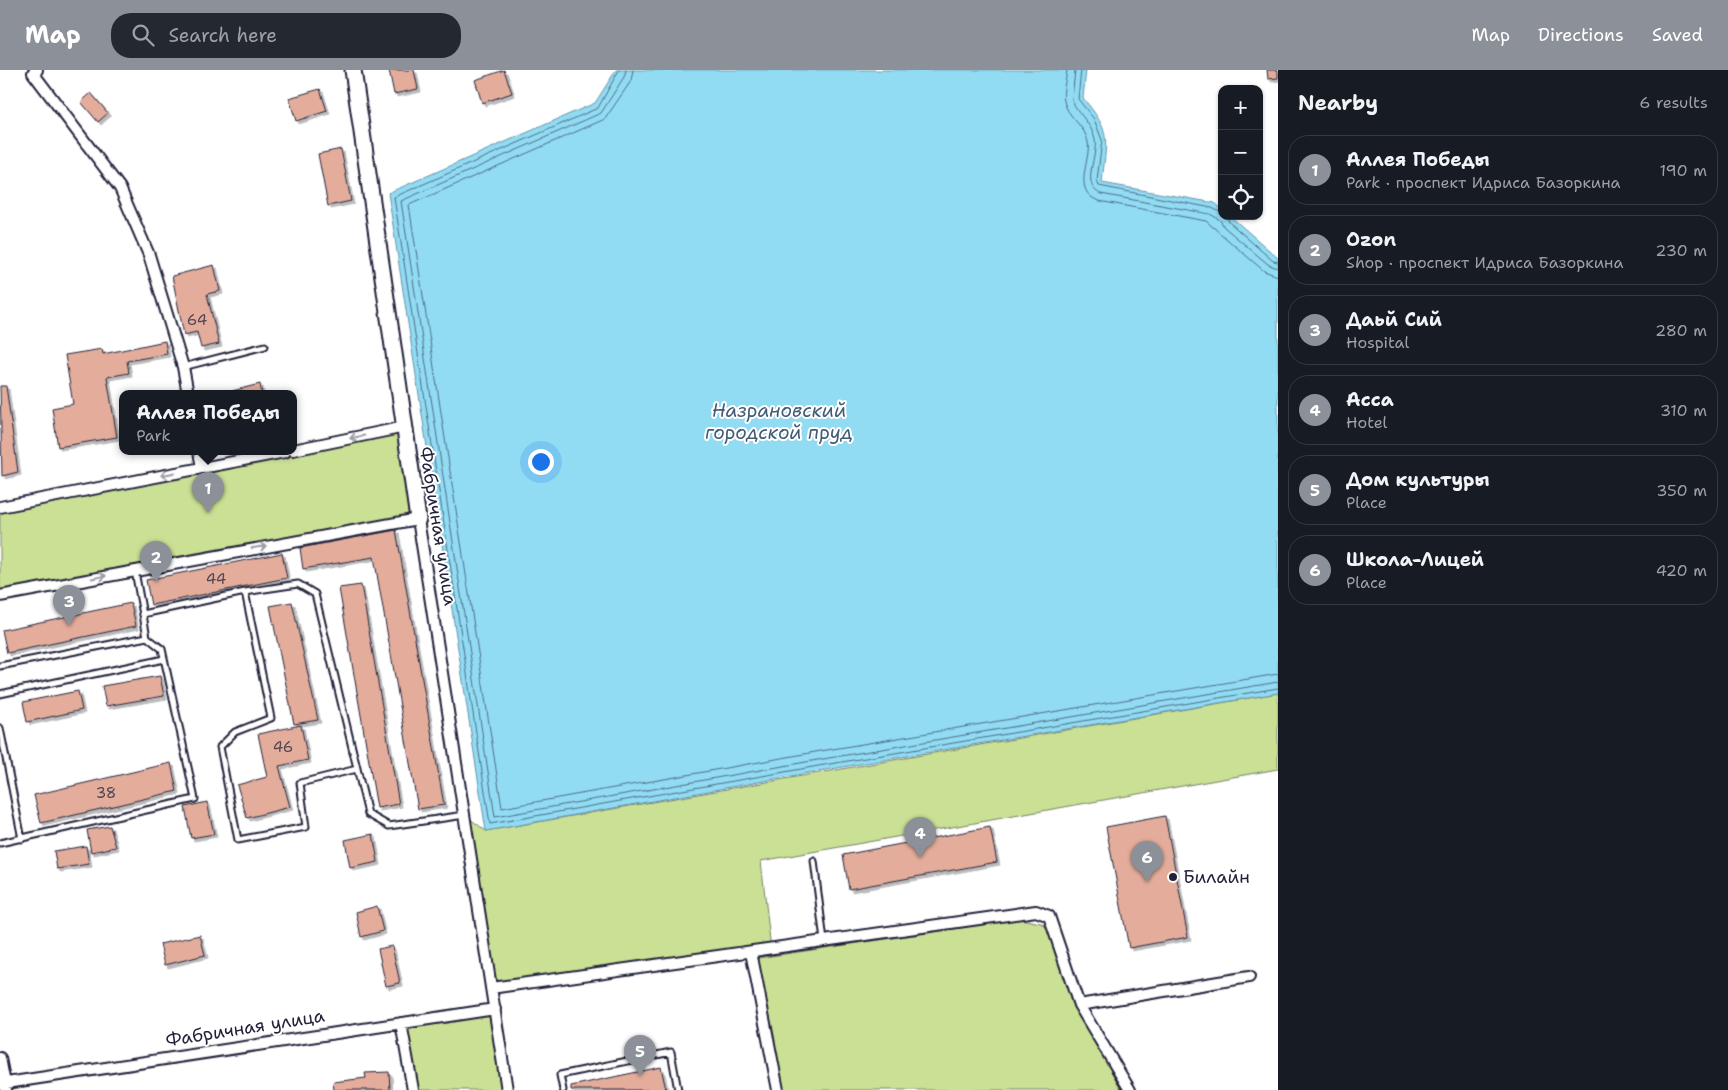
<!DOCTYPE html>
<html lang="en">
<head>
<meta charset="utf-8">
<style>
  :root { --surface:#171b24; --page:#242831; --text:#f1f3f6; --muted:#9ea1a6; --line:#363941; --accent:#8c9099 }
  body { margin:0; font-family:"Shantell Sans",sans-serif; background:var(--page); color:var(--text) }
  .controls { position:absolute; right:15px; top:15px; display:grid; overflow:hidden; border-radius:10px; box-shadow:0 1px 4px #0004 }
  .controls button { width:45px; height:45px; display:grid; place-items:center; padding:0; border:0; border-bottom:1px solid var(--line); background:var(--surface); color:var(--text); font:25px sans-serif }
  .you { position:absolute; left:540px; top:391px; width:18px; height:18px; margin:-12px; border:4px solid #fff; border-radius:50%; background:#1a73e8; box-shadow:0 0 0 8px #1a73e833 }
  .badge { display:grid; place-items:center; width:32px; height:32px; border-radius:50%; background:var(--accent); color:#fff; font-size:16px; font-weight:700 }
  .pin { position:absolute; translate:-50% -41px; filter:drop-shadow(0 1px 2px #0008) }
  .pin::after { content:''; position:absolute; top:26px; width:18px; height:15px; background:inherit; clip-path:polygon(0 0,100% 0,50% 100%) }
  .popup { position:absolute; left:119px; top:320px; width:178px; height:65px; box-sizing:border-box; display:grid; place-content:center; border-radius:10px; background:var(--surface); filter:drop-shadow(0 1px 4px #0005); font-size:16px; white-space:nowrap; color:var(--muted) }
  .popup b { font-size:19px; color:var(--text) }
  .popup::after { content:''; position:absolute; left:50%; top:100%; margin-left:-10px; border:10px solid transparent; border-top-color:var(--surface) }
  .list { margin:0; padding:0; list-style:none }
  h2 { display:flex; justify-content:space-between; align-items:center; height:65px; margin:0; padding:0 20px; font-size:21px }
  h2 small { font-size:16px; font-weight:400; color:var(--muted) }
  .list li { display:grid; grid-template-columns:32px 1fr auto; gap:15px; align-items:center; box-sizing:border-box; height:70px; margin:0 10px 10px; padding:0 10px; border:1px solid var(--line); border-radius:20px }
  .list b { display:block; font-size:19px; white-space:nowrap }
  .list p { margin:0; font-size:16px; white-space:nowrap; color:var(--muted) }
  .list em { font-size:16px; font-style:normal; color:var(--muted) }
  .icon { flex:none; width:28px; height:28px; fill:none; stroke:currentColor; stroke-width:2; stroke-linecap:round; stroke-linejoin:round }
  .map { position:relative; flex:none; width:1278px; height:1020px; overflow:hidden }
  header { display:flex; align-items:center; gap:30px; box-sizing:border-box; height:70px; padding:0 25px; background:var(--accent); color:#fff }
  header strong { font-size:24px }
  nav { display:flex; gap:28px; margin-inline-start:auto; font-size:18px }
  .search { width:350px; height:45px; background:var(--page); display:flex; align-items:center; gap:12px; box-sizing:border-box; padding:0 18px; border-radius:20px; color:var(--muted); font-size:19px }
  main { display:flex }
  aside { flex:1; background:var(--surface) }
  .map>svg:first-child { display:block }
</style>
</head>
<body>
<header>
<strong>Map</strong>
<div class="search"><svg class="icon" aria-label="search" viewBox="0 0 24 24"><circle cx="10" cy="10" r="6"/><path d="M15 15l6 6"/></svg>Search here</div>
<nav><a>Map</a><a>Directions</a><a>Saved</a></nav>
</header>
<main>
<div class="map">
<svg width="1278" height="1020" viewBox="0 0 1278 1020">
  <defs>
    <filter id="shadow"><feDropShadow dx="3" dy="3" stdDeviation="0" flood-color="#0004"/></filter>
  </defs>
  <rect width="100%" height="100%" fill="#fff"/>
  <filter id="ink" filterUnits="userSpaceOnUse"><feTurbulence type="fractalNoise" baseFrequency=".02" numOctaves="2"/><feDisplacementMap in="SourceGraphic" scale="10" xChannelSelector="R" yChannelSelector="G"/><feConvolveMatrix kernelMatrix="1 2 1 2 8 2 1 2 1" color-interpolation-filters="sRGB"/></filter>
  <g filter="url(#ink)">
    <!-- green -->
    <path fill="#cae095" stroke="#768168" d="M405,357l13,92 -418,77v-90z
      M1278,623v76l-517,92 10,88 -280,39 -26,-173 21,16z
      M1020,849l21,4 7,5 6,12 17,62 51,88h-339l-25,-132z
      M495,939l12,81h-94l-12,-67z"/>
    <!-- water -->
    <path fill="#91dcf3" stroke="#6592a9" d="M616,0h470l-3,28c30,36 23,41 19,85l113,20 7,6v7h8l48,42v435l-453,77 -339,61 -98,-638 207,-90z"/>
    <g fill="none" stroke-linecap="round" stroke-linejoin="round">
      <!-- shore -->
      <path stroke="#4e6c85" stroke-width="1" d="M619,0l-21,38 -204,89 96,627 334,-59 454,-77
        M626,0l-2,7 -23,36 -200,88 94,616 328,-58 455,-77
        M633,0l-2,11 -26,38 -196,86 93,603 319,-57 457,-77
        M1067,0c-1,10 -5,22 -3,31 3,16 21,24 24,41 3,20 -17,49 11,59l107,20 58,50 14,5
        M1075,0l-3,30c6,15 20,23 23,40 3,16 -15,46 6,54l109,20 10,6 4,7 45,38 9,3
        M1081,0l-3,29 16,20 8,21 -5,41 2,5 113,22 10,5
        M1227,146l2,6 44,39 5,1"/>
    </g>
    <!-- building -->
    <path fill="#e4ad9b" stroke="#22223b" filter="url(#shadow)" d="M389,0h25l4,19 -24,5z
      M504,0l8,23 -30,10 -7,-23z
      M1267,0h11v8l-10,1z
      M320,19l7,22 -31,10 -7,-23z
      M91,23l17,20 -10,9 -17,-20z
      M341,79l10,52 -23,5 -10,-52z
      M214,195l6,26 -13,3 12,50 -18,4 -4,-16 -13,3 -12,-59z
      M165,271l2,13 -40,7 2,12 -22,4 10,60 -59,10 -6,-39 21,-4 -8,-49 37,-6 1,5z
      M260,314l2,10h-30v-3z
      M0,316h6l12,86 -16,4z
      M396,460l48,275 -26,4 -44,-252 -71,12 -3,-21z
      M282,483l5,25 -136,27 -5,-25z
      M361,515l38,219 -22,4 -38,-220z
      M292,532l26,118 -24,4 -24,-118z
      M131,533l5,23 -129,27 -5,-23z
      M160,606l4,20 -58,10 -4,-20z
      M78,621l4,19 -55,12 -4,-20z
      M301,655l7,35 -29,6 11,41 -43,11 -10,-33 30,-8 -9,-43z
      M171,693l6,28 -136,32 -7,-28z
      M207,732l7,32 -23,4 -6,-31z
      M1165,746l23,121 -59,11 -23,-121z
      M110,756l6,21 -25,5 -4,-22z
      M990,757l7,35 -148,27 -6,-34z
      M373,764l5,28 -28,6 -5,-28z
      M86,776l3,18 -32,5 -3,-18z
      M377,836l6,25 -22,6 -5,-25z
      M200,865l5,20 -40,10 -5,-21z
      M392,876l8,37 -14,3 -8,-37z
      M661,997l5,23h-95v-4z
      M389,1002l1,18h-56l-1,-8 33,-4 -1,-5z"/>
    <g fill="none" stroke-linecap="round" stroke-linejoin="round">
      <!-- lane casing -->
      <g stroke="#22223b" stroke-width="9">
        <path id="lane" d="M183,297l82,-21
          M245,522l26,126 -36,14 -15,15 18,93 68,-13 -6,-44 57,-14
          M143,544l102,-22 53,-8 17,10 53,220 21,12 76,-11
          M0,596l147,-29
          M0,624l164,-35
          M0,658l22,111
          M0,773l195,-44 -33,-150 -15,-12 -12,-66
          M814,791l10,80
          M563,1020l-3,-15 111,-23 7,38"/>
      </g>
      <!-- street casing -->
      <g stroke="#22223b" stroke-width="14">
        <path id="street" d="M37,0l-4,3 87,115 29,67 34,112 5,27
          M293,380l112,-23
          M199,382l3,15
          M0,437l285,-55
          M0,526l418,-77 89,571
          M751,882l27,138
          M491,918l545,-77 13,5 30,89 51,85
          M1079,935l170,-28
          M401,953l12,67
          M0,988l6,31
          M0,1014l495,-75"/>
      </g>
      <!-- secondary casing -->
      <g stroke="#22223b" stroke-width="19">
        <path id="secondary" d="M353,0l65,449"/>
      </g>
      <!-- lane -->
      <use href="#lane" stroke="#fff" stroke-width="5"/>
      <!-- street -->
      <use href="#street" stroke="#fff" stroke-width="10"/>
      <!-- secondary -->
      <use href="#secondary" stroke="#fff" stroke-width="15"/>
    </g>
    <!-- one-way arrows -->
    <defs><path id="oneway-shaft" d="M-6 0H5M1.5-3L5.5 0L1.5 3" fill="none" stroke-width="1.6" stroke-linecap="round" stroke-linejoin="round" transform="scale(1.25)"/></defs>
    <g stroke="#9c9ca7">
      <use href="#oneway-shaft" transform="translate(357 367) rotate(169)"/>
      <use href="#oneway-shaft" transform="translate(168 404) rotate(169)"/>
      <use href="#oneway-shaft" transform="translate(259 477) rotate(-10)"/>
      <use href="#oneway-shaft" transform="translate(99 507) rotate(-11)"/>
    </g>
  </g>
  <!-- markers -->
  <circle fill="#22223b" stroke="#fff" stroke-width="2" cx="1173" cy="807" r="5"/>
  <g text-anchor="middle" stroke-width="4" stroke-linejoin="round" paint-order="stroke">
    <!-- number labels -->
    <g font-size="15" fill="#524553">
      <text x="197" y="255">64</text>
      <text x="216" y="514">44</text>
      <text x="283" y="682">46</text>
      <text x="106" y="728">38</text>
    </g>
    <!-- street labels -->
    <g font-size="18" fill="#22223b" stroke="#fff">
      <text transform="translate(438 456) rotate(81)" y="6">Фабричная улица</text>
      <text transform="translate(245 958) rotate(-9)" y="6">Фабричная улица</text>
    </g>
    <!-- poi labels -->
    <g font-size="18" fill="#22223b" stroke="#fff" text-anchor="start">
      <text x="1183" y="813">Билайн</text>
    </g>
    <!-- water labels -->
    <g font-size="19" font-style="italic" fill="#435a72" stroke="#fff">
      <text x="779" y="347">Назрановский<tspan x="779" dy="22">городской пруд</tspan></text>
    </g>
  </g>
</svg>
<div class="controls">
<button>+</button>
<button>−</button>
<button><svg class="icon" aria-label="locate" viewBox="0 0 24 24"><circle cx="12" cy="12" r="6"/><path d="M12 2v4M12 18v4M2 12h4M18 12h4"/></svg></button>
</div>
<div class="you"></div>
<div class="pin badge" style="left:208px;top:443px">1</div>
<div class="popup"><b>Аллея Победы</b>Park</div>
<div class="pin badge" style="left:156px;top:512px">2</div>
<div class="pin badge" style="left:69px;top:556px">3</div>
<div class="pin badge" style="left:920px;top:788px">4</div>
<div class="pin badge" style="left:640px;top:1006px">5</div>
<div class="pin badge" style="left:1147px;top:812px">6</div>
</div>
<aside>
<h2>Nearby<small>6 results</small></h2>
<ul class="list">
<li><span class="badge">1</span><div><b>Аллея Победы</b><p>Park · проспект Идриса Базоркина</p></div><em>190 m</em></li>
<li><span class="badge">2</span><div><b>Ozon</b><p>Shop · проспект Идриса Базоркина</p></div><em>230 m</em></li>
<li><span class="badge">3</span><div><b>Даьй Сий</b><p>Hospital</p></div><em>280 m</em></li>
<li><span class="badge">4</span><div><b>Асса</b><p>Hotel</p></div><em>310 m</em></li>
<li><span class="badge">5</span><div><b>Дом культуры</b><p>Place</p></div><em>350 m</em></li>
<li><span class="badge">6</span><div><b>Школа-Лицей</b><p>Place</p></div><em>420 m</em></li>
</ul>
</aside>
</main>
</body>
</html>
